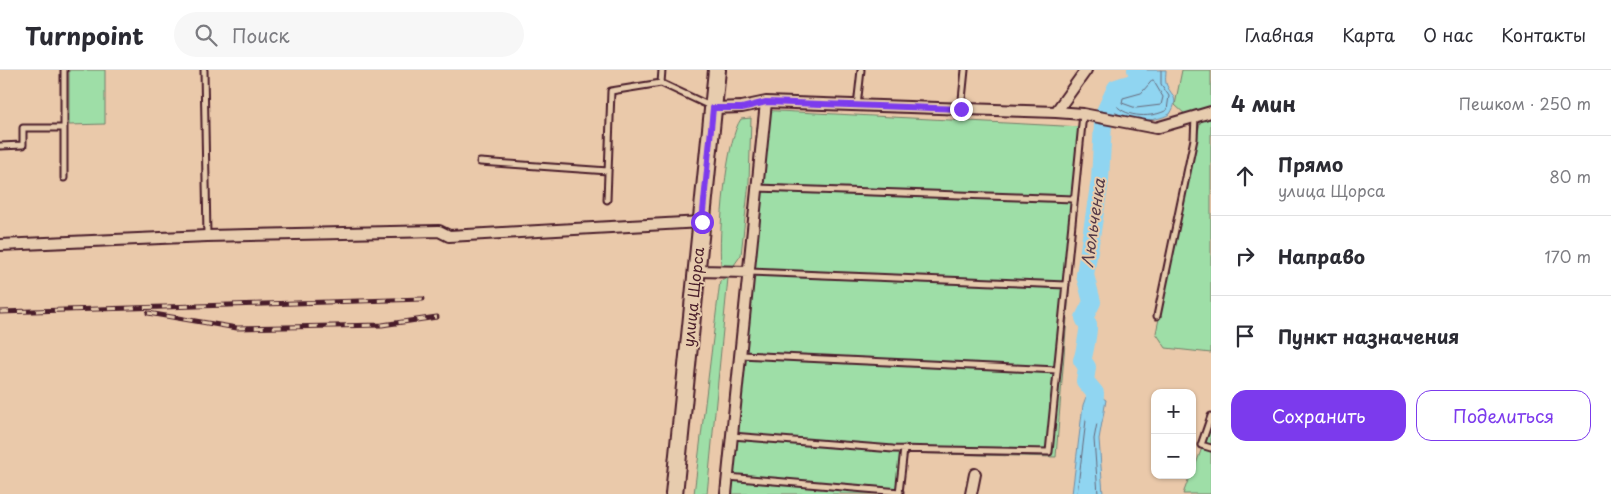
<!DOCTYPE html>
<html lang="ru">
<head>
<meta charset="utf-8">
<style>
  :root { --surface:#fff; --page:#f7f7f7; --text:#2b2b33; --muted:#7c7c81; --line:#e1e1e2; --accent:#7c3aed }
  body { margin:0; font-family:"Playpen Sans",sans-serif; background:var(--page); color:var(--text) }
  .controls { position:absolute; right:15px; bottom:15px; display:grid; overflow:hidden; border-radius:10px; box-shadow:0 1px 4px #0004 }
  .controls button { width:45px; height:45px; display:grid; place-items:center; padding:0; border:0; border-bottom:1px solid var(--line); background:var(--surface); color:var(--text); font:25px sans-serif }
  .stop { position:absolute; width:15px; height:15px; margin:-11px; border:4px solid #7c3aed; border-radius:50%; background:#fff }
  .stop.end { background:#7c3aed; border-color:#fff; box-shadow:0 1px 5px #0008 }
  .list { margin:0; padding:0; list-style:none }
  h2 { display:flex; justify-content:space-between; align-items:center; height:65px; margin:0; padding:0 20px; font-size:21px }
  h2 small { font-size:16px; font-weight:400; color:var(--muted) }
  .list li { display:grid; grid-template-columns:32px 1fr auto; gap:15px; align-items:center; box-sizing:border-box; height:80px; padding:0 20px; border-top:1px solid var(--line) }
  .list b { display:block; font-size:19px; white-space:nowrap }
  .list p { margin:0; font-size:16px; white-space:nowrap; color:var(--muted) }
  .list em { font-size:16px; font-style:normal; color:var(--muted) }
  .actions { display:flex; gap:10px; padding:15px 20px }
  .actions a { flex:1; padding:11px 0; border:1px solid var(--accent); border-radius:15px; text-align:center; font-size:18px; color:var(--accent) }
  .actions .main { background:var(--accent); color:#fff }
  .icon { flex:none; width:28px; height:28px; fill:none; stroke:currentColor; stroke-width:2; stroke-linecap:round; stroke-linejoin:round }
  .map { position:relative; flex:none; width:1211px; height:424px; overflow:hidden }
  header { display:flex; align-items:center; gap:30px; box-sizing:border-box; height:70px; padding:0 25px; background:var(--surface); border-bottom:1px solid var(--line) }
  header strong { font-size:24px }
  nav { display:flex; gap:28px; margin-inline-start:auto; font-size:18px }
  .search { width:350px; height:45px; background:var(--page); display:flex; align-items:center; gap:12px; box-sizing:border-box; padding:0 18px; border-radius:28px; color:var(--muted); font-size:19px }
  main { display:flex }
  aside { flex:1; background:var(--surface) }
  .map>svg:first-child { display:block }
</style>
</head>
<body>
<header>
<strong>Turnpoint</strong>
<div class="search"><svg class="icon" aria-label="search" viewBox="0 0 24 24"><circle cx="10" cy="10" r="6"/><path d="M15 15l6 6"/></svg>Поиск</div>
<nav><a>Главная</a><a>Карта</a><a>О нас</a><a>Контакты</a></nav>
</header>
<main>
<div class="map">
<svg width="1211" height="424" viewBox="0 0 1211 424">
  <rect width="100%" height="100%" fill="#eac9aa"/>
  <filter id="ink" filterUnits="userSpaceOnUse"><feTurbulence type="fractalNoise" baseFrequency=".02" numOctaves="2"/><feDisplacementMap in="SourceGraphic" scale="10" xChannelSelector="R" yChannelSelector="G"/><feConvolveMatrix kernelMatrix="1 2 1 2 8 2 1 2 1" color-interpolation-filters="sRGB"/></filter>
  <g filter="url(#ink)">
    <!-- green -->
    <path fill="#9edea7" stroke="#747e69" d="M69,0h36v54l-36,1z
      M1182,0h29v283l-45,-5 -10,-15 46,-220 -15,3 -12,-11z
      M759,40l323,17 -26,330 -154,-4 -6,41h-176z
      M751,48l-2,64 -8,73 -9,13 -11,-4c-3,-27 5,-125 20,-145z
      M728,208l-21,216h-13l26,-213z
      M1211,353v71h-28l7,-19h2z"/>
    <!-- water -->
    <path fill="#90d5f1" stroke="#748ca2" d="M1136,0h30c0,4 -1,9 0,13 4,13 15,13 4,31 -17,9 -41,8 -57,-3 -14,-22 11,-24 23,-28l3,-5z
      M1095,323l11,7 -7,39 4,55h-31l11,-89 3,-8z"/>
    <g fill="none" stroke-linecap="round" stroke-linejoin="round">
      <!-- shore -->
      <path stroke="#66687a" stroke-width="1" d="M1141,0l3,9 -4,8c-11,6 -25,1 -24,18 10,13 37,13 51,5l2,-14 -8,-12v-14
        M1153,10l10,17 -2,8 -25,3 -14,-5 1,-5 18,-5z
        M1077,424l10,-82 3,-12 4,-2 7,4 -7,37 4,55"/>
      <!-- river -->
      <path stroke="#90d5f1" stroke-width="18" d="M1104,44l12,-26 22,-7 1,-6 -3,-5
        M1094,346l1,-23 -10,-12 2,-14 -5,-7c2,-4 7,-31 6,-35 -1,-2 -3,-4 -4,-7l8,-16 -7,-27 15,-95 3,-57"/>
      <!-- lane casing -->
      <g stroke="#4a1f2b" stroke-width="9">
        <path id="lane" d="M64,0v108
          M204,0l3,166
          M661,13l49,23
          M857,36l4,-36
          M961,39l4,-39
          M0,76l23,-1v-17h41
          M480,92l128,9
          M757,118l317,11
          M607,130l4,-109 50,-8 1,-13
          M749,202l317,13
          M1157,246l37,-177 1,-22
          M741,285l316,15
          M1211,346l-10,29 10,3
          M732,366l161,13 156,3 34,-338
          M728,407l172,15
          M899,423l5,-44"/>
      </g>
      <!-- street casing -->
      <g stroke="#4a1f2b" stroke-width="14">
        <path id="street" d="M766,32l290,10 27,2 73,14 55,-16
          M713,38l29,-1 24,-5 -40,392
          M1056,42l30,-42
          M0,175l207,-9 232,-5 10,5 253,-14
          M697,201l52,1
          M971,424l4,-20"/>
      </g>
      <!-- primary casing -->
      <g stroke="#4a1f2b" stroke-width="20">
        <path id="primary" d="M674,424l43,-424"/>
      </g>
      <!-- lane -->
      <use href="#lane" stroke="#e7ccae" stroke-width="5"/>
      <!-- street -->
      <use href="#street" stroke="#e7ccae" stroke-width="10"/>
      <!-- primary -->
      <use href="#primary" stroke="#e7ccae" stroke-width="16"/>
      <!-- rail casing -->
      <g stroke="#4a1f2b" stroke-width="5">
        <path id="rail" d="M0,242l423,-13
          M148,243l89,15 145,-3 55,-8"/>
      </g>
      <!-- rail -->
      <use href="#rail" stroke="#e7ccae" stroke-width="3" stroke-dasharray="9" stroke-linecap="butt"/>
    </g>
  </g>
  <g fill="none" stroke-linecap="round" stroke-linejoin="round" filter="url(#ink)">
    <!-- route -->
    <path stroke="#7c3aed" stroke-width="6" d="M702,152l11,-114h29l24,-6 195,7"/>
  </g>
  <g text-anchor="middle" stroke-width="4" stroke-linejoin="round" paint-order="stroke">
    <!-- street labels -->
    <g font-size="15" fill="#4a1f2b" stroke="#e7ccae">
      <text transform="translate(694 227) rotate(-84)" y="5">улица Щорса</text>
    </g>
    <!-- water labels -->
    <g font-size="16" font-style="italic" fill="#543a49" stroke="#e7ccae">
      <text transform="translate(1093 153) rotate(-82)" y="6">Люльченка</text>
    </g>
  </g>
</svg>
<div class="controls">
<button>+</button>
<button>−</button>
</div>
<div class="stop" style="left:702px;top:152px"></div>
<div class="stop end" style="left:961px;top:39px"></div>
</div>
<aside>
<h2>4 мин<small>Пешком · 250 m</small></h2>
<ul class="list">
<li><svg class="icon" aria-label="ahead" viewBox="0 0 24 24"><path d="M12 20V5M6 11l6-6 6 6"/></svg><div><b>Прямо</b><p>улица Щорса</p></div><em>80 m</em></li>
<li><svg class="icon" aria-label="right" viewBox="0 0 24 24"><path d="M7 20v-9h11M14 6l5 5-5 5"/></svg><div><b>Направо</b></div><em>170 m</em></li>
<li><svg class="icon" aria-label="arrive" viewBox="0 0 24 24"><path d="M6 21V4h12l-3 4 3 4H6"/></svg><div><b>Пункт назначения</b></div></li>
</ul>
<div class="actions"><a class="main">Сохранить</a><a>Поделиться</a></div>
</aside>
</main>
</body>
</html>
